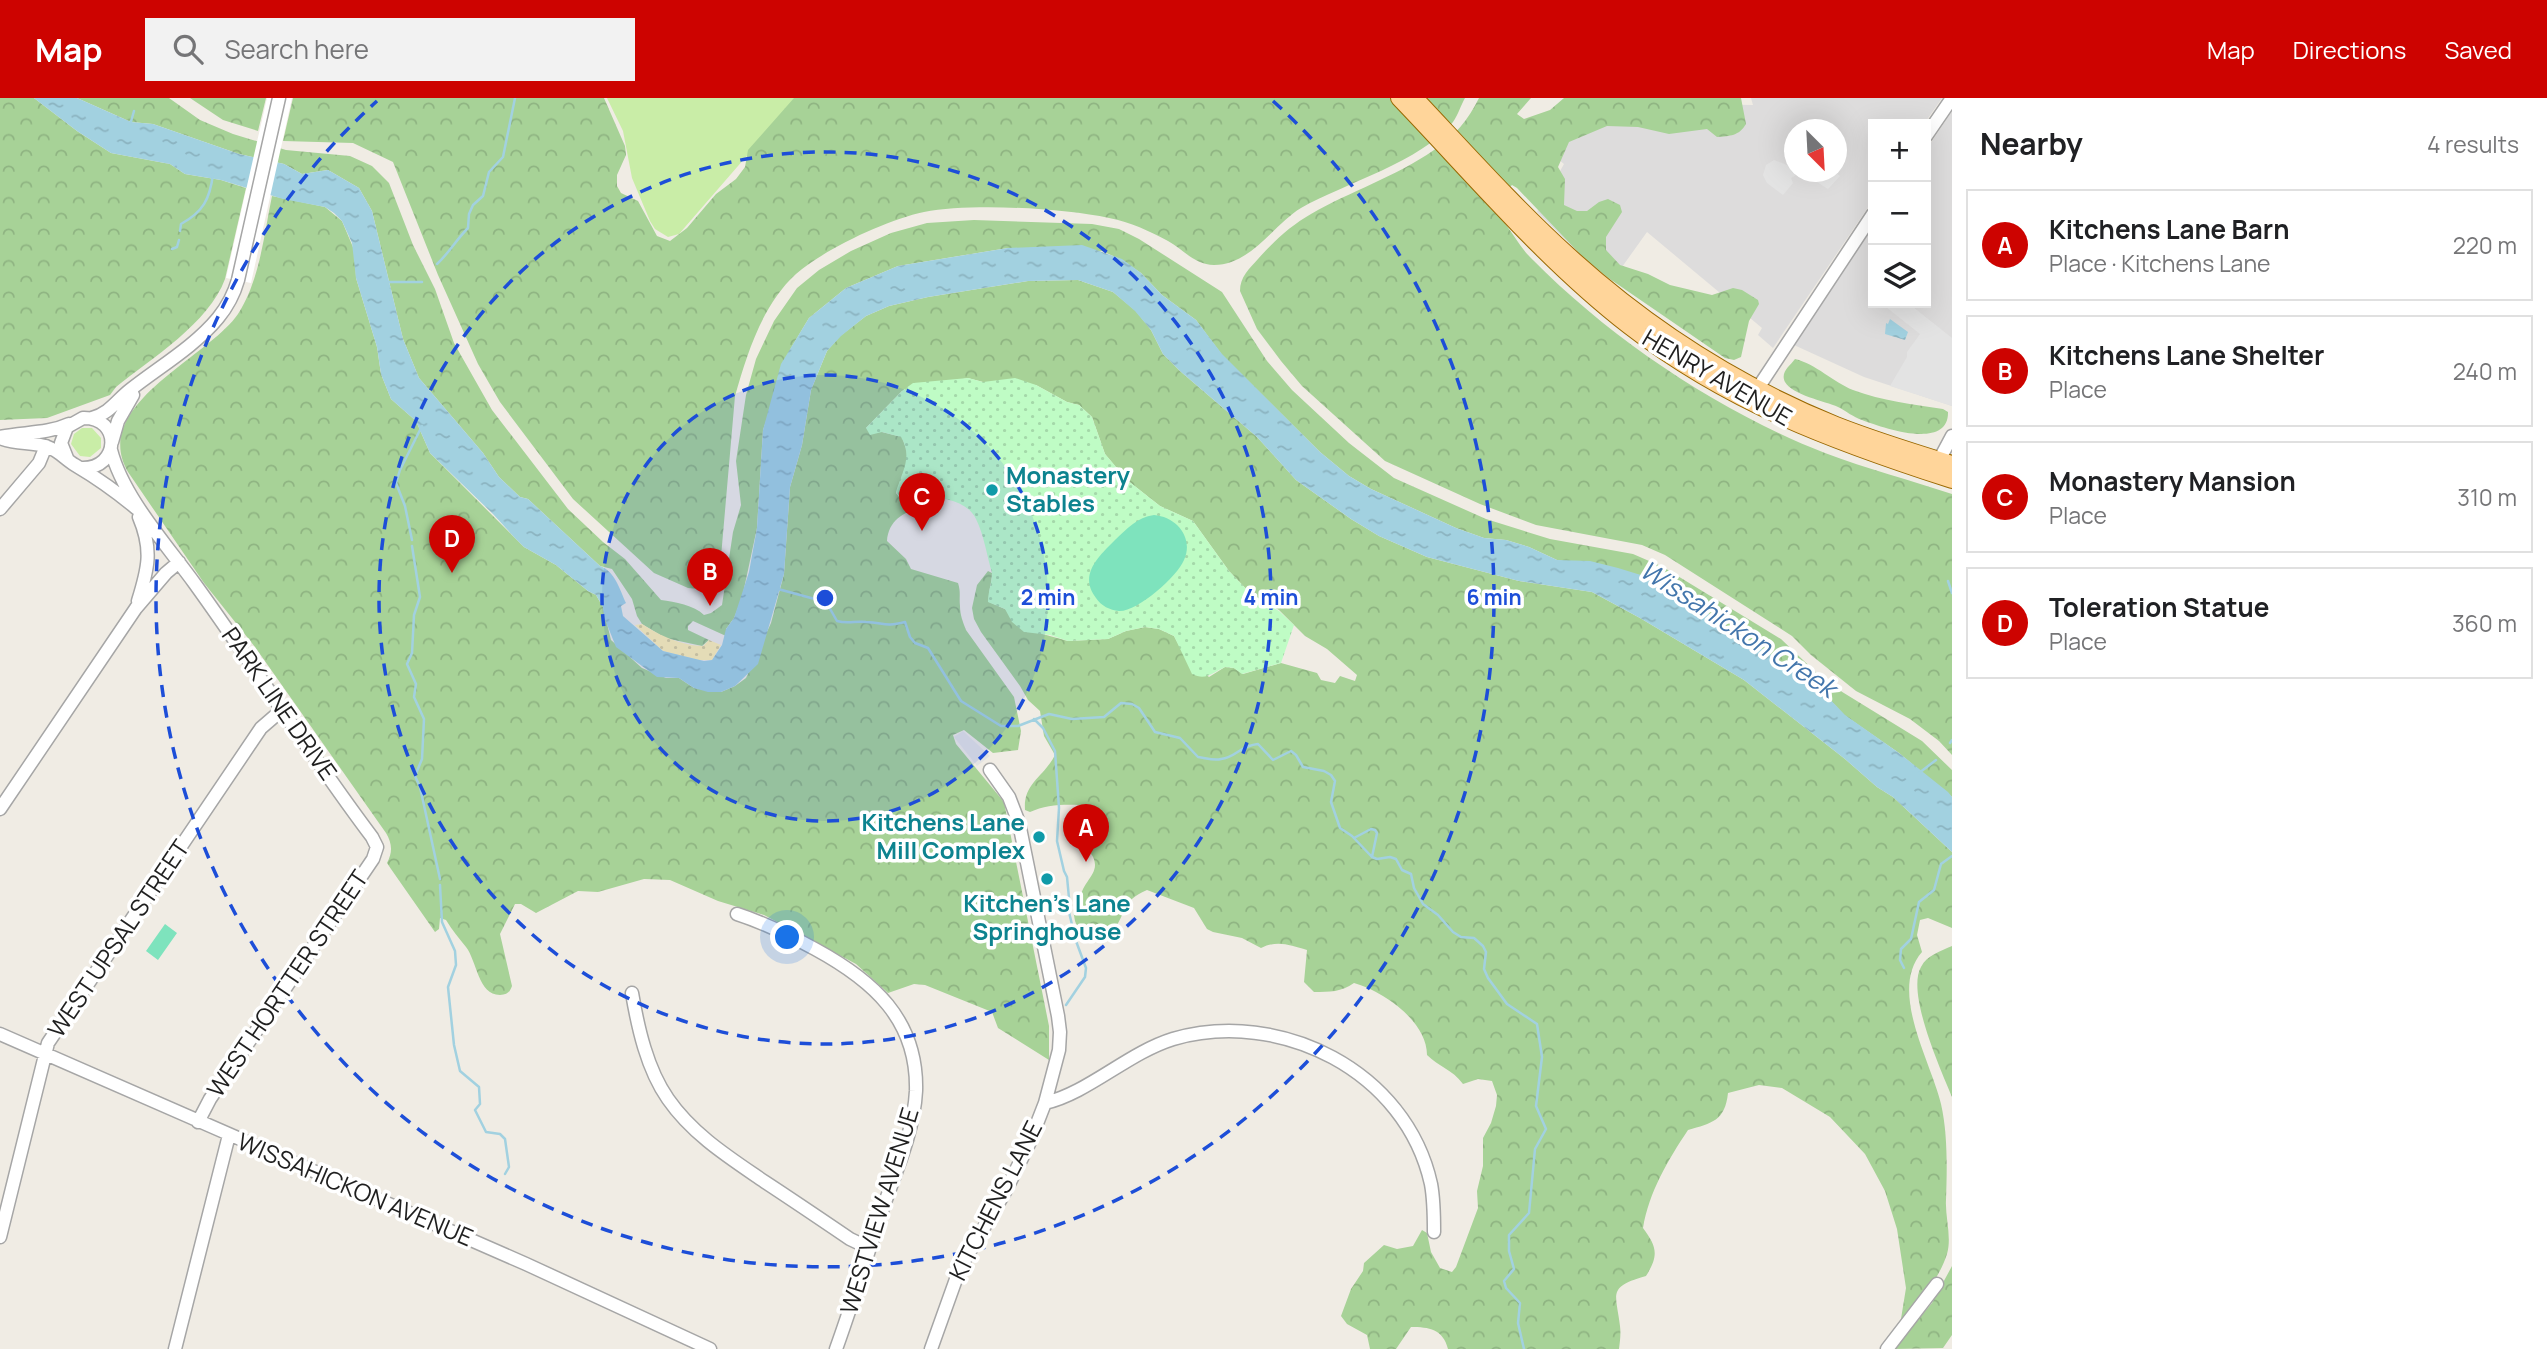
<!DOCTYPE html>
<html lang="en">
<head>
<meta charset="utf-8">
<style>
  :root { --surface:#fff; --page:#f2f2f2; --text:#202124; --muted:#757577; --line:#e0e0e0; --accent:#cd0300 }
  body { margin:0; font-family:Manrope,sans-serif; background:var(--page); color:var(--text) }
  .controls { position:absolute; right:21px; top:21px; display:grid; overflow:hidden; border-radius:0px; box-shadow:0 7px 28px #0002 }
  .controls button { width:63px; height:63px; display:grid; place-items:center; padding:0; border:0; border-bottom:2px solid var(--line); background:var(--surface); color:var(--text); font:35px sans-serif }
  .compass { position:absolute; left:1784px; top:21px; width:63px; height:63px; border-radius:50%; background:var(--surface); box-shadow:0 7px 28px #0002; rotate:156deg }
  .you { position:absolute; left:788px; top:840px; width:24px; height:24px; margin:-18px; border:5px solid #fff; border-radius:50%; background:#1a73e8; box-shadow:0 0 0 10px #1a73e833 }
  .badge { display:grid; place-items:center; width:46px; height:46px; border-radius:50%; background:var(--accent); color:#fff; font-size:23px; font-weight:700 }
  .pin { position:absolute; translate:-50% -58px; filter:drop-shadow(0 2px 4px #0008) }
  .pin::after { content:''; position:absolute; top:37px; width:24px; height:21px; background:inherit; clip-path:polygon(0 0,100% 0,50% 100%) }
  .list { margin:0; padding:0; list-style:none }
  h2 { display:flex; justify-content:space-between; align-items:center; height:91px; margin:0; padding:0 28px; font-size:30px }
  h2 small { font-size:23px; font-weight:400; color:var(--muted) }
  .list li { display:grid; grid-template-columns:46px 1fr auto; gap:21px; align-items:center; box-sizing:border-box; height:112px; margin:0 14px 14px; padding:0 14px; border:2px solid var(--line); border-radius:0px }
  .list b { display:block; font-size:26px; white-space:nowrap }
  .list p { margin:0; font-size:23px; white-space:nowrap; color:var(--muted) }
  .list em { font-size:23px; font-style:normal; color:var(--muted) }
  .icon { flex:none; width:38px; height:38px; fill:none; stroke:currentColor; stroke-width:2; stroke-linecap:round; stroke-linejoin:round }
  .map { position:relative; flex:none; width:1952px; height:1251px; overflow:hidden }
  header { display:flex; align-items:center; gap:42px; box-sizing:border-box; height:98px; padding:0 35px; background:var(--accent); color:#fff }
  header strong { font-size:33px }
  nav { display:flex; gap:38px; margin-inline-start:auto; font-size:24px }
  .search { width:490px; height:63px; background:var(--page); display:flex; align-items:center; gap:18px; box-sizing:border-box; padding:0 24px; border-radius:0px; color:var(--muted); font-size:26px }
  main { display:flex }
  aside { flex:1; background:var(--surface) }
  .map>svg:first-child { display:block }
</style>
</head>
<body>
<header>
<strong>Map</strong>
<div class="search"><svg class="icon" aria-label="search" viewBox="0 0 24 24"><circle cx="10" cy="10" r="6"/><path d="M15 15l6 6"/></svg>Search here</div>
<nav><a>Map</a><a>Directions</a><a>Saved</a></nav>
</header>
<main>
<div class="map">
<svg width="1952" height="1251" viewBox="0 0 1952 1251">
  <defs>
    <pattern id="forest-crowns" width="20" height="18" patternUnits="userSpaceOnUse" patternTransform="scale(1.75)"><rect width="20" height="18" fill="#a7d297"/><path d="M2 6a3 3 0 1 1 6 0M12 15a3 3 0 1 1 6 0" fill="none" stroke="#8fb482"/></pattern>
    <pattern id="sand-dots" width="8" height="8" patternUnits="userSpaceOnUse" patternTransform="scale(1.75)"><rect width="8" height="8" fill="#fff1b3"/><path d="M2 2h.1M6 6h.1" fill="none" stroke="#dace9a" stroke-width="1.8" stroke-linecap="round"/></pattern>
    <pattern id="park-dots" width="8" height="8" patternUnits="userSpaceOnUse" patternTransform="scale(1.75)"><rect width="8" height="8" fill="#bffcc5"/><path d="M2 2h.1M6 6h.1" fill="none" stroke="#a4d8a9" stroke-width="1.8" stroke-linecap="round"/></pattern>
    <pattern id="water-ripples" width="26" height="14" patternUnits="userSpaceOnUse" patternTransform="scale(1.75)"><rect width="26" height="14" fill="#a2d1e0"/><path d="M2 4q2-2 4 0t4 0M15 11q2-2 4 0t4 0" fill="none" stroke="#8bb3c0"/></pattern>
  </defs>
  <rect width="100%" height="100%" fill="#f0ece4"/>
  <!-- residential -->
  <path fill="#dddcdc" fill-rule="evenodd" d="M1751,0h191l-18,26h-51v76l-100,148 -15,-13 4,-7 -115,-96 -35,49 -31,-26 -44,-43 27,-48 -48,-39 82,-22 155,2zM1794,32h42v42h-42z
    M1952,13v295l-88,-29 -70,-32 79,-118v76h53v-153z"/>
  <!-- grass -->
  <path fill="#c9eda7" d="M607,0h190l-118,136 -11,3 -13,-8 -5,-8 -18,-43 -9,-47z
    M82,330h10l9,10v10l-11,9 -10,-1 -9,-12 3,-10z"/>
  <!-- forest -->
  <path fill="url(#forest-crowns)" d="M0,0h34l43,33 34,22 59,11 15,10 36,6 25,8 -21,91c-16,44 -73,79 -109,108l-6,8 -63,23 -47,2z
    M77,0h92l31,22 33,14 53,16 64,6 22,10 17,17 24,62 22,44 19,54 38,67 76,99 35,33 22,17 36,41c14,2 33,5 43,15l7,-2 11,-8 11,-73 8,-27 -5,-44 10,-66 10,-36 18,-38 23,-33 22,-18 32,-19 40,-18 36,-10 47,-3 118,4 27,5 20,10 83,53 45,69 25,29 57,53 45,35 92,41 64,20 83,15 30,13 118,72 45,43 96,59 30,29v27l-53,-44 -55,-38 -21,-23 -49,-35 -101,-66 -29,-15 -87,-16 -28,-13 -23,-7 -22,-2 -28,-10 -85,-39 -22,-13 -29,-24 -98,-97 -26,-35 -34,-25 -21,-22 -19,-13 -20,-9 -94,-3 -110,18 -52,22 -37,30 -18,30 -28,82 -6,98 -15,70 -8,20 -8,11v7l-33,-15 -5,5v4l21,10 -7,6 -37,-8 -23,-14 -5,-8 -5,-17 -20,-30 -12,-3 -72,-67 -8,-2 -21,-20 -16,-24 -64,-75 -16,-39 -31,-128 -13,-23 -31,-18 -26,4 -18,-10 -45,-10 -86,-30 -22,-2z
    M190,0h76l-8,33 -35,-11z
    M293,0h311l21,48 1,9 -9,20v11l4,7 17,8 19,35 13,5 17,-13 29,-34 20,-15 9,-12 3,-17 46,-52h671c-4,7 -7,17 -12,24 -32,40 -108,61 -152,86 -28,17 -50,57 -87,57 -19,0 -30,-15 -46,-24 -19,-10 -37,-19 -59,-23 -47,-10 -138,-15 -185,-6 -38,8 -99,37 -128,62 -34,31 -49,80 -61,122l-16,184 -10,10 -21,-2 -34,-15 -81,-74 -73,-97 -22,-38 -40,-89 -45,-113 -40,-19 -70,-2z
    M1479,0h52l-14,16 7,5 26,-9 14,-12h177l5,26c-7,12 -16,12 -29,13l-10,-8 -38,5 -31,-7 -31,-1 -38,16 -11,25 7,12 -1,26 13,6h10l12,-9 9,-3 12,6 2,7 -16,25v13l14,15 28,9 22,11 42,10 21,-7 9,2 16,10 1,4 -10,17 -8,36 -7,3 -9,-2 -118,-81 -25,-21 -65,-68 -5,-3 -23,22c5,6 11,9 15,15 10,13 17,27 29,38 79,80 187,152 292,193 42,16 85,27 127,41v261l-13,-14 -29,-22 -54,-28 -45,-36 -19,-19 -127,-81 -23,-10 -106,-20 -56,-21 -95,-43 -83,-75 -21,-25 -24,-32 -17,-38c0,-14 9,-22 18,-32 15,-17 32,-33 53,-45 40,-23 84,-37 123,-64 21,-14 34,-30 45,-52z
    M272,98l53,11 17,14 13,31 1,26 21,69 4,27 10,25 25,22 14,32 94,94 32,18 32,26 8,4 7,12 8,33 31,28 24,10h13l15,10 27,4 14,-6 11,-8 25,-55 13,-49 6,-87 12,-42 9,-55 16,-39 13,-15 26,-20 23,-10 39,-9 100,-16 50,-1 35,12 23,19 15,19 12,24 17,17 77,66 39,43 55,39 28,17 48,21 92,24 73,11 48,26 104,62 101,79 32,28 16,10 59,55v76l-24,-10 -8,2 -3,15 5,17c-34,39 9,109 19,152 7,31 6,66 5,96 -1,17 6,37 1,54 -9,28 -29,48 -47,71l6,-37 -9,-59 -12,-38 -20,-37 -35,-37 -48,-29 -23,-3 -31,8c-3,28 -16,30 -40,37 -20,30 -39,62 -45,98 14,19 16,27 3,48 -39,11 -30,17 -26,50 1,8 0,15 -1,23h-171c-5,-20 -19,-22 -37,-22l-15,22h-26l-3,-14 -20,-11 -6,-8 10,-27 12,-18 1,-8 20,-18 13,4 16,-3 9,-16 5,3 4,19 9,16 12,4 4,-5 22,-59 -1,-17 6,-25v-28l8,-15 5,-17 1,-11 -5,-14 -14,-2 -15,5c-11,-15 -24,-17 -36,-29 0,-34 -44,-64 -73,-72 -13,9 -24,9 -40,9l-10,-10 3,-32c-17,-5 -30,-10 -46,-2l-19,-10 -29,-6 -6,-3 -13,-21 -47,-18c-28,12 -19,23 -35,42 -4,4 -10,7 -15,10l-15,-3 -7,-18 -2,-11 7,-8c0,-17 15,-25 15,-37 0,-15 -17,-18 -18,-35l6,-7 4,-11 -7,-7c-17,-1 -35,0 -50,7l-5,-2c-2,-27 19,-33 30,-55l-11,-19 -4,-25 -12,-11 -8,-14 -39,-54 -7,-13 -2,-11 5,-23 11,-14 4,2c0,10 -4,18 -3,29l16,7 34,24 29,8 40,-2 18,-8 19,-4 14,2 15,7 9,17 26,24 16,-10 9,1 9,6 38,-11 36,10 4,7 14,3 5,-7 15,5 2,-6 -30,-26 -22,-13 -26,-26 -27,-15 -23,-24 -36,-50 -33,-15 -33,-26 -22,-26 -13,-37 -13,-12 -12,-3 -31,-17 -53,-3 -15,-4 -66,13 -36,37 36,9 7,20 -13,36 4,5 13,-1 13,3 3,6c-21,4 -40,11 -42,35l19,18 5,10 47,14c3,9 1,14 2,23 0,9 3,16 6,24l48,67 7,34 -3,19 -25,3 -29,-23 -11,5 3,9 48,58 45,224v34l-51,-32 -6,-16 -67,-27 -11,-1 -26,9 -32,-29 -92,-49 -46,-14 -48,-21 -26,-1 -46,13 -20,-1 -42,22 -15,-9h-6l-15,30 12,52c-2,6 -5,9 -12,9 -22,0 -23,-34 -34,-48 -7,-9 -14,-17 -20,-27l-6,-2 -1,11 -4,3 -44,-63 -4,-6c6,-11 5,-20 -1,-30l-131,-186 -51,-64 -76,-111c-39,-67 80,-114 110,-158 22,-34 26,-80 34,-118z
    M1795,261c21,5 38,23 58,31 30,11 58,14 90,19l5,3c1,39 -65,16 -86,8 -9,-3 -16,-9 -24,-13 -13,-6 -46,-12 -53,-25 -5,-10 5,-16 10,-23z
    M1952,848v151c-11,-27 -46,-104 -31,-130 6,-12 20,-16 31,-21z
    M1952,1168v69l-9,13 -50,1 39,-46z"/>
  <!-- sand -->
  <path fill="url(#sand-dots)" d="M642,526c16,11 41,22 61,22l6,-6 12,5 -9,15h-14l-35,-9 -28,-26z"/>
  <!-- park -->
  <path fill="url(#park-dots)" d="M968,280l15,4 32,-4 21,7 31,17 12,3 13,12 13,37 22,26 33,26 33,15 36,50 23,24 27,16 15,14 -13,38 -39,11 -8,-6 -9,-1c-13,6 -19,14 -33,7l-18,-38 -15,-7 -14,-2 -19,4 -18,8 -40,2 -18,-6 -26,-3 -12,-10 -7,-13 -17,-7c0,-11 4,-19 4,-29 -5,-17 -8,-38 -16,-54 -12,-25 -54,-23 -76,-21l-4,-6c6,-20 17,-35 5,-55l-19,-5 -12,3 -4,-7 36,-37 11,-8z"/>
  <!-- pitch -->
  <path fill="#7ee3bd" d="M1154,417c23,2 40,23 30,45 -7,17 -47,52 -65,51 -9,-1 -18,-5 -23,-13 -18,-23 3,-42 19,-58 12,-11 22,-23 39,-25z
    M165,826l12,9 -19,27 -12,-9z"/>
  <!-- parking -->
  <path fill="#e3e3e3" d="M1774,62l18,7 2,-2v7h41l5,4 -12,13 -27,-17 -10,6 2,5 -10,12 -16,-12 -4,-8 3,-10z
    M1881,205h27l44,35v68l-62,-20 17,-29v-5l13,-18z
    M963,633l27,25 -13,10 -23,-29z"/>
  <!-- water -->
  <path fill="url(#water-ripples)" d="M34,0h43l54,24 22,2 86,30 45,10 18,10 26,-4 31,18 13,23 31,128 16,39 64,75 16,24 21,20 8,2 72,67c15,5 20,24 26,37l-5,3 2,10 40,35 41,10 8,-1 10,-15 4,-16 8,-11 15,-46 8,-44 6,-98 18,-66 28,-46 37,-30 52,-22 110,-18 74,-3 40,14 19,14 21,22 34,25 26,34 98,98 29,24 22,13 85,39 28,10 22,2 23,7 28,13 33,1 28,7 26,8 29,15 101,66 49,35 22,23 54,38 49,39 4,5v55l-59,-55 -16,-10 -32,-28 -101,-79 -104,-62 -48,-26 -73,-11 -92,-24 -48,-21 -28,-17 -55,-39 -39,-43 -77,-66 -17,-17 -12,-24 -16,-19 -22,-19 -35,-12 -50,1 -100,16 -39,9 -23,10 -25,20 -14,15 -16,39 -9,55 -12,42 -6,87 -26,90 -23,22 -14,6h-13l-14,-4 -15,-10 -22,-1 -41,-30 -12,-30 -1,-10 -7,-12 -8,-4 -32,-26 -32,-18 -10,-10 -21,-23 -63,-61 -14,-32 -25,-22 -10,-25 -4,-27 -21,-69 -4,-35 -10,-22 -8,-8 -9,-6 -42,-8 -62,-19 -36,-6 -15,-10 -59,-11 -34,-22z
    M1890,221l18,13 -3,8 -20,-6 1,-11 2,1z"/>
  <!-- pier -->
  <path fill="#fff" d="M267,0h25l-41,185 -25,-5z"/>
  <g fill="none" stroke-linecap="round" stroke-linejoin="round">
    <!-- stream -->
    <path stroke="#a2d1e0" stroke-width="2.5" d="M130,27l4,-14
      M180,133l1,-7c22,-12 29,-25 32,-50
      M172,151l5,-2 2,-7
      M437,166c12,-11 19,-24 31,-36l1,-14 4,-9 10,-9 6,-24 14,-15 12,-59
      M387,184h35
      M412,442l-7,-34 -9,-23 4,-13 22,-44
      M412,448l8,51 -6,18 -2,38 -5,11 9,20 -2,13 10,22 -2,40 -7,17 5,11 20,92
      M1948,483l4,12
      M778,491l44,12 7,6 8,14c10,3 18,0 29,1 19,1 19,5 39,0l5,15 5,6 13,5 33,53 40,25h17l31,-12 23,5 32,-2 17,-14 11,1 7,4 16,24 25,6 18,19c8,1 16,4 23,2 16,-2 18,-13 37,-15l15,16 18,-9 5,4 7,12 21,4 7,4 4,6 -4,21 9,26 12,8 20,21 5,2 13,-2 6,2 6,11 9,4 3,14 9,16 15,11 15,17 8,5 13,1 9,8 3,6 -2,17 4,9 19,26 30,20 5,33 -6,49 10,23 -11,20 -6,64 -20,22v16l5,18 -10,12 2,7 14,15 -2,20 6,26
      M1034,621l9,9 12,23 4,57 -2,33 7,30 3,6 2,21 -2,6 9,37 10,27 -1,9 -19,28
      M1950,645l2,-3
      M1919,675l17,-13
      M1354,740l17,-9 4,1 2,3 -5,24
      M440,787l2,37 13,29 1,14 -8,22 6,58 6,26 19,16 1,17 -5,6 11,22 14,2 5,5 4,28 -4,7
      M1904,870l-4,-8 1,-11 10,-10 8,-37 15,-12 7,-26 11,-8"/>
    <!-- minor casing -->
    <g stroke="#a6a6a6" stroke-width="15">
      <path id="minor" d="M1926,38l26,-38
        M1754,296l119,-180
        M92,320c18,-5 24,-17 38,-28 29,-23 64,-43 88,-72 9,-11 16,-24 20,-38l41,-182
        M0,339c23,-5 47,-3 69,-13
        M0,340c16,7 32,3 48,9 11,4 17,12 27,18 22,13 42,27 62,44
        M112,344l6,-21 15,-26
        M111,352c12,47 55,94 84,134 60,83 115,171 177,253l5,10 -4,12 -163,240 -12,23
        M67,360l-6,-15 6,-16 16,-9c39,-1 37,51 -1,50
        M1936,368l16,-30
        M0,411l39,-46 7,-17
        M138,503c10,-32 15,-51 1,-84
        M0,711l136,-201 30,-35 13,-11
        M737,816c28,9 52,21 78,35 57,31 103,70 101,142 -2,40 -20,80 -33,117 -16,47 -30,94 -47,141
        M632,895c6,35 15,76 36,106 25,36 62,59 97,83 29,19 57,38 85,57l19,9
        M0,936l526,230 184,85
        M1045,1005c43,-10 83,-50 128,-64 107,-31 233,32 258,145 3,16 3,32 3,48
        M0,1139l48,-194 213,-315 22,-19
        M175,1251l54,-214
        M931,1251l29,-81 45,-76 24,-48 16,-41 14,-53 1,-18 -2,-16 -39,-193 -10,-26 -19,-27
        M1887,1251l50,-65"/>
    </g>
    <!-- major casing -->
    <g stroke="#996800" stroke-width="18">
      <path id="major" d="M1399,0c74,77 145,162 230,228 99,77 205,116 323,154
        M1415,0c50,53 99,108 153,157 79,72 169,130 268,170 38,15 77,27 116,39"/>
    </g>
    <!-- minor -->
    <use href="#minor" stroke="#fff" stroke-width="12"/>
    <!-- major -->
    <use href="#major" stroke="#ffd59a" stroke-width="16"/>
  </g>
  <!-- distance rings -->
  <circle cx="825" cy="500" r="223" fill="#1d4ed8" fill-opacity=".12"/>
  <g fill="none" stroke="#1d4ed8" stroke-width="3.5" stroke-dasharray="12 9">
    <circle cx="825" cy="500" r="223"/>
    <circle cx="825" cy="500" r="446"/>
    <path d="M1273 3A669 669 0 1 1 377 3"/>
  </g>
  <!-- markers -->
  <g fill="#0f9aa8" stroke="#fff" stroke-width="2.5">
    <circle cx="992" cy="392" r="7"/>
    <circle cx="1039" cy="739" r="7"/>
    <circle cx="1047" cy="781" r="7"/>
  </g>
  <g text-anchor="middle" stroke-width="7" stroke-linejoin="round" paint-order="stroke">
    <!-- street labels -->
    <g font-size="24" fill="#1f1f1f" stroke="#fff">
      <text transform="translate(1717 280) rotate(30)" y="8">HENRY AVENUE</text>
      <text transform="translate(279 606) rotate(55)" y="8">PARK LINE DRIVE</text>
      <text transform="translate(119 841) rotate(-56)" y="8">WEST UPSAL STREET</text>
      <text transform="translate(288 886) rotate(-56)" y="8">WEST HORTTER STREET</text>
      <text transform="translate(355 1092) rotate(23)" y="8">WISSAHICKON AVENUE</text>
      <text transform="translate(996 1103) rotate(-63)" y="8">KITCHENS LANE</text>
      <text transform="translate(880 1113) rotate(-73)" y="8">WESTVIEW AVENUE</text>
    </g>
    <!-- culture labels -->
    <g font-size="24" font-weight="bold" fill="#0d838f" stroke="#fff" text-anchor="start">
      <text x="1006" y="386">Monastery<tspan x="1006" dy="28">Stables</tspan></text>
      <text x="1025" y="733" text-anchor="end">Kitchens Lane<tspan x="1025" dy="28">Mill Complex</tspan></text>
      <text x="1047" y="814" text-anchor="middle">Kitchen's Lane<tspan x="1047" dy="28">Springhouse</tspan></text>
    </g>
    <!-- water labels -->
    <g font-size="26" font-style="italic" fill="#4376ac" stroke="#fff">
      <text transform="translate(1738 531) rotate(33)" y="9">Wissahickon Creek</text>
    </g>
  </g>
  <circle cx="825" cy="500" r="10" fill="#1d4ed8" stroke="#fff" stroke-width="3.5"/>
  <g font-size="21" text-anchor="middle" font-weight="bold" fill="#1d4ed8" stroke="#fff" stroke-width="7" stroke-linejoin="round" paint-order="stroke">
    <text x="1048" y="507">2 min</text>
    <text x="1271" y="507">4 min</text>
    <text x="1494" y="507">6 min</text>
  </g>
</svg>
<div class="controls">
<button>+</button>
<button>−</button>
<button><svg class="icon" aria-label="layers" viewBox="0 0 24 24"><path d="M12 4l9 5-9 5-9-5zM3 14l9 5 9-5"/></svg></button>
</div>
<svg class="compass" viewBox="-18 -18 36 36"><path d="M0-13l5 13h-10z" fill="#e53935"/><path d="M0 13l5-13h-10z" fill="#757577"/></svg>
<div class="you"></div>
<div class="pin badge" style="left:1086px;top:764px">A</div>
<div class="pin badge" style="left:710px;top:508px">B</div>
<div class="pin badge" style="left:922px;top:433px">C</div>
<div class="pin badge" style="left:452px;top:475px">D</div>
</div>
<aside>
<h2>Nearby<small>4 results</small></h2>
<ul class="list">
<li><span class="badge">A</span><div><b>Kitchens Lane Barn</b><p>Place · Kitchens Lane</p></div><em>220 m</em></li>
<li><span class="badge">B</span><div><b>Kitchens Lane Shelter</b><p>Place</p></div><em>240 m</em></li>
<li><span class="badge">C</span><div><b>Monastery Mansion</b><p>Place</p></div><em>310 m</em></li>
<li><span class="badge">D</span><div><b>Toleration Statue</b><p>Place</p></div><em>360 m</em></li>
</ul>
</aside>
</main>
</body>
</html>
